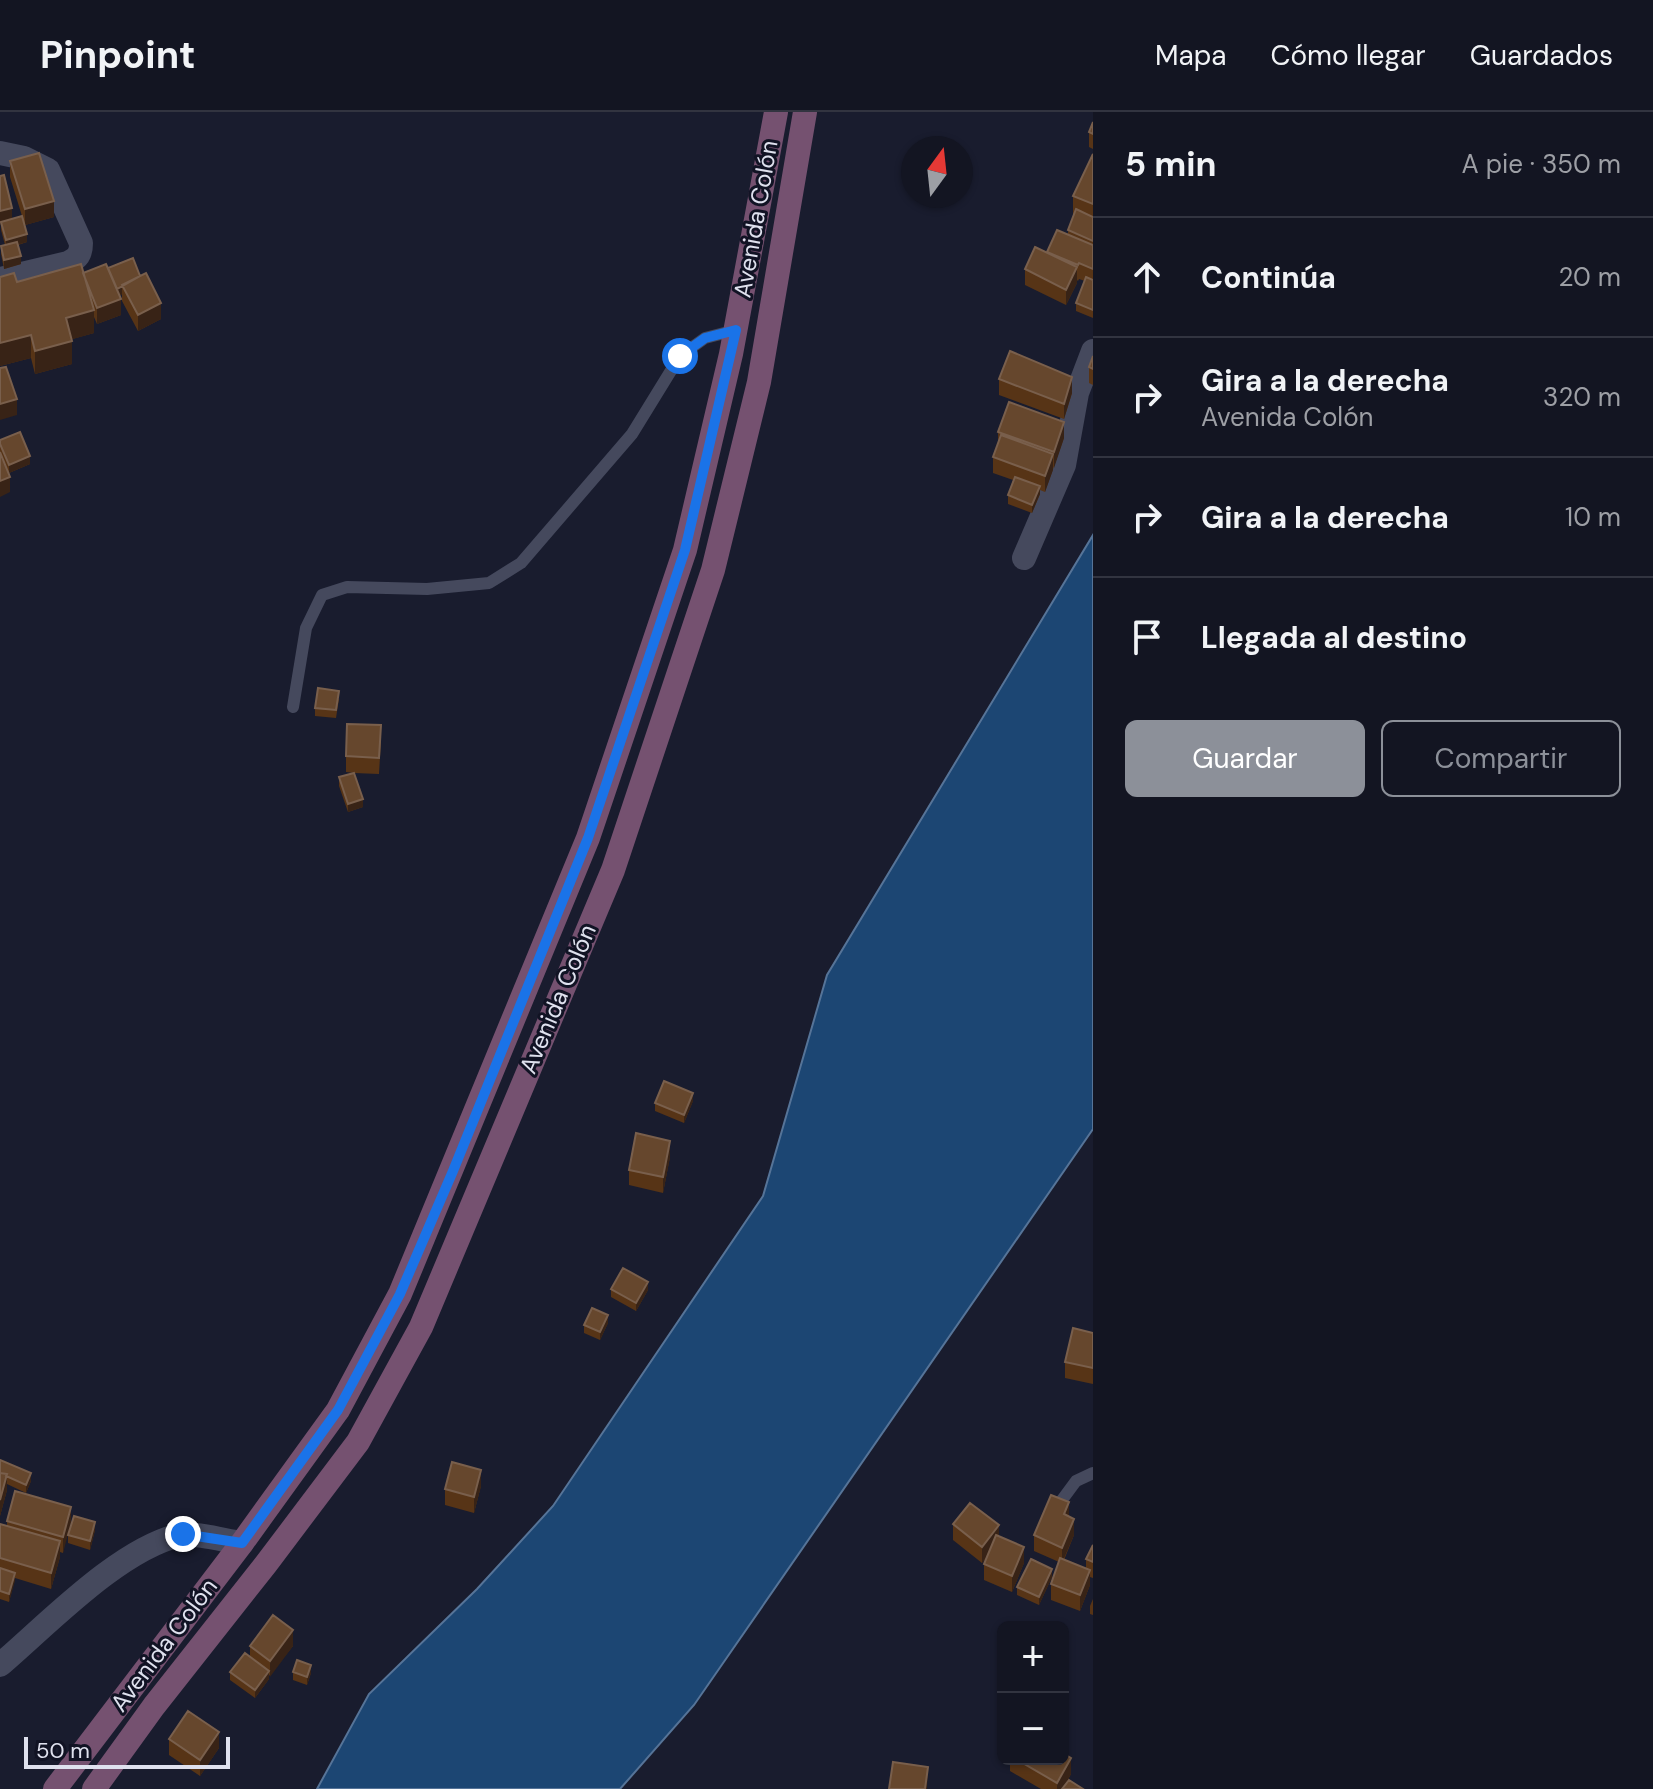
<!DOCTYPE html>
<html lang="es">
<head>
<meta charset="utf-8">
<style>
  :root { --surface:#131522; --page:#20222f; --text:#f1f3f6; --muted:#9d9fa5; --line:#323440; --accent:#8c9099 }
  body { margin:0; font-family:"DM Sans",sans-serif; background:var(--page); color:var(--text) }
  .controls { position:absolute; right:24px; bottom:24px; display:grid; overflow:hidden; border-radius:12px; box-shadow:0 2px 6px #0004 }
  .controls button { width:72px; height:72px; display:grid; place-items:center; padding:0; border:0; border-bottom:2px solid var(--line); background:var(--surface); color:var(--text); font:40px sans-serif }
  .compass { position:absolute; left:901px; top:24px; width:72px; height:72px; border-radius:50%; background:var(--surface); box-shadow:0 2px 6px #0004; rotate:15deg }
  .scale { position:absolute; left:24px; bottom:20px; width:206px; box-sizing:border-box; padding-left:8px; border:4px solid #dfe1ee; border-top:0; font-size:22px; line-height:28px; white-space:nowrap; color:#dfe1ee; -webkit-text-stroke:6px #111324; paint-order:stroke }
  .stop { position:absolute; width:24px; height:24px; margin:-18px; border:6px solid #1a73e8; border-radius:50%; background:#fff }
  .stop.end { background:#1a73e8; border-color:#fff; box-shadow:0 2px 8px #0008 }
  .list { margin:0; padding:0; list-style:none }
  h2 { display:flex; justify-content:space-between; align-items:center; height:104px; margin:0; padding:0 32px; font-size:34px }
  h2 small { font-size:26px; font-weight:400; color:var(--muted) }
  .list li { display:grid; grid-template-columns:52px 1fr auto; gap:24px; align-items:center; box-sizing:border-box; height:120px; padding:0 32px; border-top:2px solid var(--line) }
  .list b { display:block; font-size:30px; white-space:nowrap }
  .list p { margin:0; font-size:26px; white-space:nowrap; color:var(--muted) }
  .list em { font-size:26px; font-style:normal; color:var(--muted) }
  .actions { display:flex; gap:16px; padding:24px 32px }
  .actions a { flex:1; padding:18px 0; border:2px solid var(--accent); border-radius:12px; text-align:center; font-size:28px; color:var(--accent) }
  .actions .main { background:var(--accent); color:#fff }
  .icon { flex:none; width:44px; height:44px; fill:none; stroke:currentColor; stroke-width:2; stroke-linecap:round; stroke-linejoin:round }
  .map { position:relative; flex:none; width:1093px; height:1677px; overflow:hidden }
  header { display:flex; align-items:center; gap:48px; box-sizing:border-box; height:112px; padding:0 40px; background:var(--surface); border-bottom:2px solid var(--line) }
  header strong { font-size:38px }
  nav { display:flex; gap:44px; margin-inline-start:auto; font-size:28px }
  main { display:flex }
  aside { flex:1; background:var(--surface) }
  .map>svg:first-child { display:block }
</style>
</head>
<body>
<header>
<strong>Pinpoint</strong>
<nav><a>Mapa</a><a>Cómo llegar</a><a>Guardados</a></nav>
</header>
<main>
<div class="map">
<svg width="1093" height="1677" viewBox="0 0 1093 1677">
  <rect width="100%" height="100%" fill="#191c2e"/>
  <!-- water -->
  <path fill="#1c4673" stroke="#567498" stroke-width="2" d="M1093,423v594l-399,576 -74,84h-303l52,-95 108,-105 76,-83 210,-310 64,-221z"/>
  <g fill="none" stroke-linecap="round" stroke-linejoin="round">
    <!-- lane -->
    <path stroke="#45495d" stroke-width="12" d="M293,595l13,-79 16,-33 25,-8 80,2 62,-6 32,-20 111,-129 48,-78 25,-18 31,-8
      M1059,1392l17,-23 17,-8"/>
    <!-- street -->
    <path stroke="#45495d" stroke-width="24" d="M0,41l24,5 24,12 33,73c0,11 -3,15 -13,20l-68,16
      M1024,446l40,-93 13,-72 16,-42
      M0,1553c48,-41 119,-116 180,-130 15,-3 46,6 62,8"/>
    <!-- secondary -->
    <path stroke="#755170" stroke-width="24" d="M55,1677l187,-246 96,-133 62,-116 188,-456 97,-288 46,-196 45,-242
      M94,1677l60,-83 112,-142 92,-122 63,-115 192,-457 100,-300 46,-188 46,-270"/>
  </g>
  <!-- wall -->
  <path fill="#573416" d="M1093,10v27l-4,-2v-15z
    M1093,42v164l-17,-7v-8l9,-22 -6,-2 -1,2 -1,-1v3l-11,22 -41,-20v-16l22,-16v-1l21,-18v-4l5,-12v-22z
    M10,49l44,56 -29,8 2,17 -9,3 3,19 -17,5 -3,-15v-8l4,-1 -4,-15 -1,-54 12,43 10,-3 -12,-39z
    M108,156l32,8 21,43 -23,12 -16,-30v-7l-3,2 2,19 -24,9 -3,-7v16l-22,6v25l-37,10 -4,-16 -31,8v-89l17,5 66,-9z
    M1093,244v29l-4,-2v-16z
    M999,267l73,14 -8,26 -65,-24z
    M998,320l66,6 -19,54 -5,-2v4l-8,19 -24,-9v-9l5,-15 -20,-7v-16l5,-14z
    M0,328l30,24 -21,9 -9,-21z
    M339,587l-3,19 -21,-2v-8z
    M381,629l-2,33 -25,-1 9,34 -15,5 -9,-26v-9l15,-4 -8,-1v-16z
    M693,989l-9,22 -29,-12v-8z
    M670,1045l-7,36 -34,-8v-15z
    M611,1177l37,1 -12,21 -25,-14z
    M608,1211l-8,17 -16,-7v-8z
    M1093,1221v51l-28,-6v-16z
    M0,1348l31,21 -5,12 -19,-9v6l-7,26z
    M481,1374l-7,27 -29,-8v-16z
    M71,1395l-8,46 -3,-1v5l-9,32 -36,-11 -6,24 -9,-3v-75l7,2v-5z
    M1069,1404l5,19 -10,25 22,8v-9l7,-14v33l-3,-1v8l-10,26 -29,-11v-16l8,-22 -25,-11v-16z
    M953,1412l46,12 25,27 -12,29 -28,-12v-16l3,-7 -5,6 -29,-23z
    M95,1418l-5,20 -22,-7v-8z
    M1052,1465l-13,28 -22,-10v-8z
    M1093,1487v16l-3,-1v-8z
    M250,1534h43l-24,30v3l-14,19 -25,-18v-8l20,-15z
    M293,1560l18,1 -4,12 -14,-5z
    M169,1627l50,9 -19,28 -31,-21z
    M1010,1647h53l8,15 -7,13 19,2h-42l-31,-18z"/>
  <!-- shaded-wall -->
  <path fill="#382316" d="M54,89v16l-29,8v-16z
    M12,96v16l-11,-2 -1,5v-16z
    M27,122v8l-21,6v-8z
    M21,144v8l-17,5v-9z
    M1077,155v16l-11,22v-15z
    M122,174v8l-6,3v-8z
    M121,187v16l-24,9v-16z
    M161,191v16l-23,12v-16z
    M94,198v23l-28,8v-23z
    M31,223v23l-31,8v-23z
    M72,229v23l-37,10v-23z
    M1072,265v16l-8,26v-15z
    M17,287v16l-17,5v-16z
    M1064,310v16l-10,30v-16z
    M1053,342v16l-8,22v-16z
    M30,344v8l-21,9v-8z
    M10,365v15l-10,5v-16z
    M1040,374v8l-8,19v-8z
    M363,687v8l-15,5v-8z
    M693,981v8l-9,22v-8z
    M670,1029v16l-7,36v-16z
    M648,1170v8l-12,21v-8z
    M608,1203v8l-8,17v-8z
    M481,1358v16l-7,27v-16z
    M31,1361v8l-5,12v-8z
    M7,1362v16l-7,26v-16z
    M1069,1390v16l-5,-4z
    M71,1395v16l-8,30v-16z
    M1074,1407v16l-12,28v-15z
    M95,1410v8l-5,20v-9z
    M999,1413v16l-17,22v-16z
    M60,1429v16l-9,32v-16z
    M1024,1435v16l-12,29v-16z
    M1052,1457v8l-13,28v-8z
    M1090,1458v15l-10,26v-16z
    M15,1461v8l-6,21v-8z
    M293,1518v16l-23,31v-16z
    M311,1553v8l-4,12v-8z
    M269,1559v8l-14,19v-8z
    M219,1620v16l-19,28v-16z
    M1071,1646v16l-8,15h-6v-6z
    M928,1655l-1,22h-2z"/>
  <!-- building -->
  <path fill="#66472d" stroke="#795f4c" stroke-width="2" d="M1093,10v12l-4,-2z
    M39,41l15,48 -29,8 -15,-48z
    M1093,42v50l-20,-8z
    M4,63l8,33 -12,3v-35z
    M1076,97l17,8v24l-25,-11z
    M22,104l5,18 -21,6 -5,-18z
    M1057,118l36,15v24l-14,-6 -1,2 -31,-13z
    M17,130l4,14 -17,4 -3,-14z
    M1035,135l42,20 -11,23 -41,-21z
    M133,146l7,18 -23,13 -9,-21z
    M81,152l13,46 -28,8 6,23 -37,10 -4,-16 -31,8v-66l14,-4 3,9z
    M106,152l15,35 -24,9 -14,-35z
    M146,161l15,30 -23,12 -16,-30z
    M1086,165l7,3v30l-17,-7z
    M1010,239l62,26 -8,27 -65,-25z
    M1093,244v13l-4,-2z
    M6,255l11,32 -17,5v-36z
    M1009,290l55,20 -10,30 -56,-20z
    M20,320l10,24 -21,9 -9,-21v-4z
    M1001,323l52,19 -8,22 -52,-19z
    M0,340l10,25 -10,4z
    M1015,365l25,9 -8,19 -24,-10z
    M318,576l21,3 -3,19 -21,-2z
    M347,612l34,1 -2,33 -33,-2z
    M354,661l9,26 -15,5 -9,-27z
    M664,969l29,12 -9,22 -29,-12z
    M636,1021l34,8 -7,36 -34,-7z
    M623,1156l25,14 -12,21 -25,-14z
    M592,1196l16,7 -8,17 -16,-7z
    M1073,1216l20,5v35l-28,-6z
    M0,1348l31,13 -5,12 -20,-9 1,-2 -7,-1z
    M452,1350l29,8 -7,27 -29,-8z
    M0,1361l7,1 -7,26z
    M15,1379l56,16 -8,30 -56,-16z
    M1051,1383l18,7 -5,12 10,5 -12,29 -28,-13z
    M970,1391l29,22 -17,22 -29,-23z
    M74,1404l21,6 -5,19 -22,-6z
    M0,1412l60,17 -9,32 -51,-15z
    M996,1423l28,12 -12,29 -28,-12z
    M1093,1433v17l-7,-3z
    M1060,1446l30,12 -10,25 -29,-11z
    M1031,1447l21,10 -13,28 -22,-10z
    M0,1456l15,5 -6,21 -9,-3z
    M273,1503l20,15 -23,31 -20,-15z
    M245,1541l24,18 -14,19 -25,-18z
    M297,1548l14,5 -4,12 -14,-5z
    M188,1599l31,21 -19,28 -31,-21z
    M1063,1641l8,5 -14,25 -41,-24h47z
    M893,1650l35,5 -3,22h-36z
    M1069,1668l14,9h-21z"/>
  <g fill="none" stroke-linecap="round" stroke-linejoin="round">
    <!-- route -->
    <path stroke="#1a73e8" stroke-width="10" d="M183,1422l59,9 96,-133 62,-116 53,-123 135,-333 97,-288 51,-220 -31,8 -25,18"/>
  </g>
  <g text-anchor="middle" stroke-width="6" stroke-linejoin="round" paint-order="stroke">
    <!-- street labels -->
    <g font-size="24" fill="#dfe1ee" stroke="#111324">
      <text transform="translate(756 107) rotate(-80)" y="8">Avenida Colón</text>
      <text transform="translate(558 887) rotate(-67)" y="8">Avenida Colón</text>
      <text transform="translate(164 1533) rotate(-53)" y="8">Avenida Colón</text>
    </g>
  </g>
</svg>
<div class="controls">
<button>+</button>
<button>−</button>
</div>
<svg class="compass" viewBox="-18 -18 36 36"><path d="M0-13l5 13h-10z" fill="#e53935"/><path d="M0 13l5-13h-10z" fill="#9d9fa5"/></svg>
<div class="scale">50 m</div>
<div class="stop" style="left:680px;top:244px"></div>
<div class="stop end" style="left:183px;top:1422px"></div>
</div>
<aside>
<h2>5 min<small>A pie · 350 m</small></h2>
<ul class="list">
<li><svg class="icon" aria-label="ahead" viewBox="0 0 24 24"><path d="M12 20V5M6 11l6-6 6 6"/></svg><div><b>Continúa</b></div><em>20 m</em></li>
<li><svg class="icon" aria-label="right" viewBox="0 0 24 24"><path d="M7 20v-9h11M14 6l5 5-5 5"/></svg><div><b>Gira a la derecha</b><p>Avenida Colón</p></div><em>320 m</em></li>
<li><svg class="icon" aria-label="right" viewBox="0 0 24 24"><path d="M7 20v-9h11M14 6l5 5-5 5"/></svg><div><b>Gira a la derecha</b></div><em>10 m</em></li>
<li><svg class="icon" aria-label="arrive" viewBox="0 0 24 24"><path d="M6 21V4h12l-3 4 3 4H6"/></svg><div><b>Llegada al destino</b></div></li>
</ul>
<div class="actions"><a class="main">Guardar</a><a>Compartir</a></div>
</aside>
</main>
</body>
</html>
